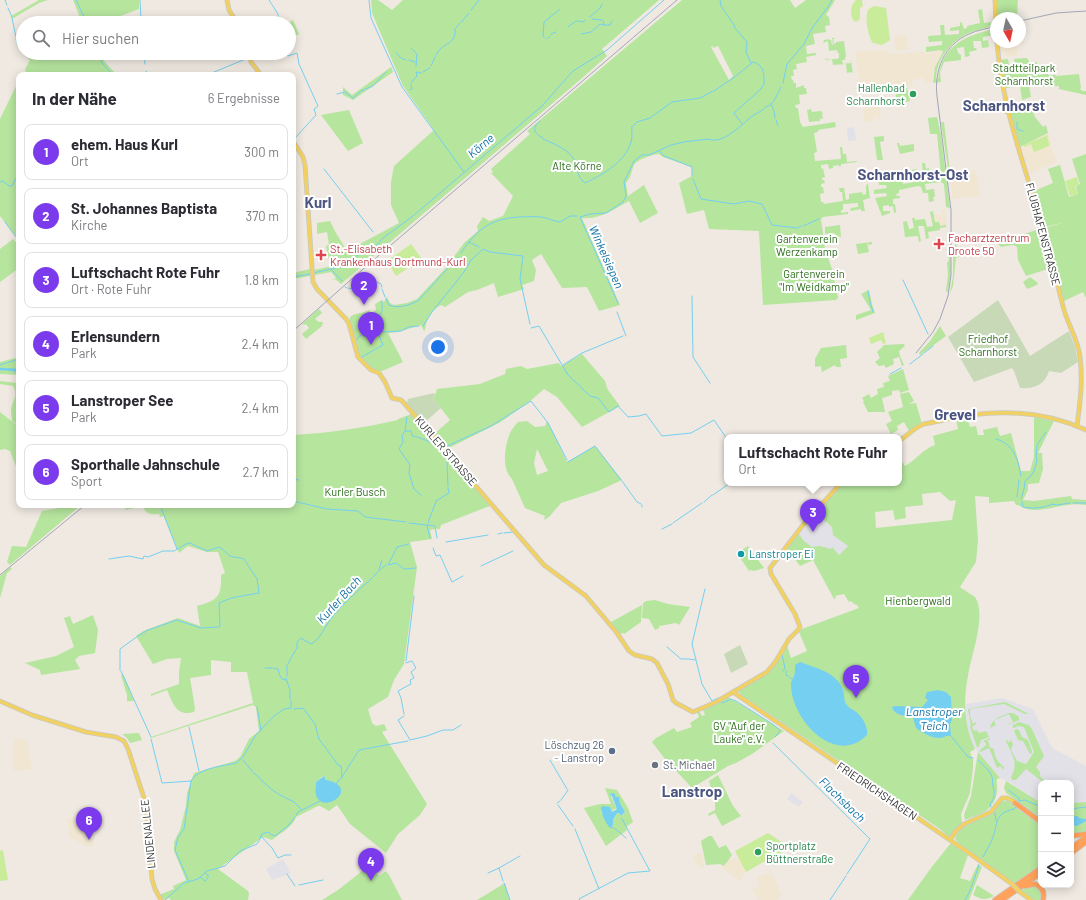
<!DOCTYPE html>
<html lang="de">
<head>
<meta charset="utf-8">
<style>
  :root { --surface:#fff; --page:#f2f2f3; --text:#2b2b33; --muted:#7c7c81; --line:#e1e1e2; --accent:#7c3aed }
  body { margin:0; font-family:Barlow,sans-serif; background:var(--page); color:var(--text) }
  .controls { position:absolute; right:12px; bottom:12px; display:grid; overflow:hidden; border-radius:8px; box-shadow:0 2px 10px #0003 }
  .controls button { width:36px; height:36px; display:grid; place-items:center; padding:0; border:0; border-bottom:1px solid var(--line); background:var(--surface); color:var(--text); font:20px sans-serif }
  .compass { position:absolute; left:990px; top:12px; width:36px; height:36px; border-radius:50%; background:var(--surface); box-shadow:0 2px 10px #0003; rotate:171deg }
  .you { position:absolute; left:438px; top:347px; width:14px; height:14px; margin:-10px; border:3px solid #fff; border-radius:50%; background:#1a73e8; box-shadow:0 0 0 6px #1a73e833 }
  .badge { display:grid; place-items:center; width:26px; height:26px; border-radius:50%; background:var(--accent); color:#fff; font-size:13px; font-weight:700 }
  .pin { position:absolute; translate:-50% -33px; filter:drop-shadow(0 1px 2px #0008) }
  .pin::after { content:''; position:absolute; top:21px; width:14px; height:12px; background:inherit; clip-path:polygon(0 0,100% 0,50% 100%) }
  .popup { position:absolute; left:724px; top:434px; width:178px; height:52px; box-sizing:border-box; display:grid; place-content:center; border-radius:8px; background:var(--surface); filter:drop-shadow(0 1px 3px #0005); font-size:13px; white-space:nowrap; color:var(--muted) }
  .popup b { font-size:15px; color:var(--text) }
  .popup::after { content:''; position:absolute; left:50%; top:100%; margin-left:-8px; border:8px solid transparent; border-top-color:var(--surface) }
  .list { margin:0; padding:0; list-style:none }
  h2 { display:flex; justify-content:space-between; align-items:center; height:52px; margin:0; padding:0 16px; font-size:17px }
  h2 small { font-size:13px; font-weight:400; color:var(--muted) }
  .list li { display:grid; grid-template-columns:26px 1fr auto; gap:12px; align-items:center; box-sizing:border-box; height:56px; margin:0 8px 8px; padding:0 8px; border:1px solid var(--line); border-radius:8px }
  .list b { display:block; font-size:15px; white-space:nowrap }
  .list p { margin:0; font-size:13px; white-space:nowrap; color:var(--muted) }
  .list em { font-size:13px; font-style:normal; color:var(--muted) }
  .icon { flex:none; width:22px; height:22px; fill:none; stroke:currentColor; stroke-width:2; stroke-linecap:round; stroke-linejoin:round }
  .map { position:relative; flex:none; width:1086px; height:900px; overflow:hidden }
  .search { position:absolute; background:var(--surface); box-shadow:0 2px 10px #0003; left:16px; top:16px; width:280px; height:44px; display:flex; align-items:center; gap:10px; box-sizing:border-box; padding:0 14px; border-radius:22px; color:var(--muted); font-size:15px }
  .panel { position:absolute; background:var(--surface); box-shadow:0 2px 10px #0003; left:16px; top:72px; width:280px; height:436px; border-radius:8px }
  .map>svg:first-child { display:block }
</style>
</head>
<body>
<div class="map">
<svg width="1086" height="900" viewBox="0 0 1086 900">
  <rect width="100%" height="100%" fill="#efe9e1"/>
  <!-- industrial -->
  <path fill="#e3e1e8" d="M854,127l2,13 -8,1 -1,-13z
    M817,514l15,13 1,8 15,11 -9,9 -8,-6 -19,-2 -8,-6 -5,-7z
    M1002,698l31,11 19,39 34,18v36l-15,1v-20h-30v19l-3,-1 -27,-18 -11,-5 -20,-23 -8,-11 -5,-18 -2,-19 1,-3z
    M791,793l12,9 -4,5 -12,-8z
    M283,859l8,14 -19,7 -6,-11z"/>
  <!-- education -->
  <path fill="#f0e6d1" d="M906,35l2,14 -12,2 -2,-11 1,-4z
    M1020,35l4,9 -8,1 2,11h-13v-3h-4l-1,-7 9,-1v-3h11z
    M871,50l4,1 9,-1 5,4 36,-2 1,2h4v-2l5,1 1,-3h5l1,1 -8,18 -2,13 -7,1 -1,-5h-3l-9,2 1,6 -52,7 -6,-41z
    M880,106l1,10 -2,1v2h-1l-1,-2h-3v4l-9,1 -2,-13z
    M1048,133l3,10 -1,1 7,18 -28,12 -9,-27z
    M976,170l4,26 -27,3 -3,-22 12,-2v-3z
    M945,209l2,16 -7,1 -5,-4 -1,-7 7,-1v-4z
    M14,738l13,2 5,29 -19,2z
    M95,816l2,16h-6l2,14h-7l-17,-9 -1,-19z
    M702,853l2,14 -1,1 -6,-3 1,-1 -5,-3 1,-2 -1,-2 2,-3z
    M730,858l2,2 7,-2 7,14 -6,9 -18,-13z
    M766,873l4,2 2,-1 10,21 -6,5h-17l-7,-10 8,-5 -3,-7z"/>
  <!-- green -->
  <path fill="#b6e59e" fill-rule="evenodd" d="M39,0h9l-9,3 -27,16 -1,-3z
    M73,0h66v9l-37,14h-27l4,-8z
    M371,0h7l14,10 11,-10h256l-57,49 5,7 -26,23 -240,205 -6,-5 -6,2 7,-3 -5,-6 -16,3 -1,-5 18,-4v-2l4,-2 -1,-5 -6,3 -3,-14 3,-1 -2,-13 -10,2v-11l13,-2 6,12 11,18 52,-28 -8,-18v-23l3,-16 40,-36 -31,-44 -31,-73z
    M682,0h108l5,8 11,-8h29l-9,15 3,2 1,8 -5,1 1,6 -13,2 2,10 -9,2 1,8 9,-1v2l-10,2 1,5 -11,2 1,5 -4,1 1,6h-3l1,4h1l1,3h2v5l8,-3v3h2l1,6 -8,1 1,9 -5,1 1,3h2l2,14 3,5 32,-5 1,5 -18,3v2l-4,1 3,19 -3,1 1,8 26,-2 -1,-12h2l1,7h3l1,8 9,-1 1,1 -16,2v2l-2,1v-2l-6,1v2l-4,1 -1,-5 -7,1v4l2,-1 2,9 -3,1v2h2l1,3 -4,1v3h2l1,6 -4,1 1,8h2l1,2 19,-3 -1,-9h-2l-1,-4h5l2,12 3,-1v-5l13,-2 1,3 3,-1v-9l2,-1 2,14 -7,2 2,11h-4v-2l-11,2 1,-3 7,-1v-4l-15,1v6h-2v3l7,-1v2l-25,3 -2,2 4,30 7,20 6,29 -2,2 -73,5 -4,-74 -50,-2 -5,-19 -17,4 -8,-31 13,-7v-9l-29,-10 -4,-3c-5,0 -23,6 -25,11 -4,9 -1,9 -8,18l2,13 16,-11 14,28 -18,10 -11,-22c-15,8 -29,19 -47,17l38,87 -21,6 -12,-24 -25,1 -21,-34 -9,6 4,10 -2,11 -12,4 2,4 -26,8 -4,-14 -17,7 -9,2 -23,15 -4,-2c-10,5 -15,15 -16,25l-1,1 -3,-6 -23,7 -10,1 15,29 -21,9 -6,1 -16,-13 -11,-36 1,-6c6,-5 13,-3 19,-7l2,3 5,-3 -1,-6 7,-4 1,2 2,-1v-2l2,-2 3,6 4,2 13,-2 10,-4 27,-29 20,-27 14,-12 -1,-5 6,-9 6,4 14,-5 10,-20 -22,-23 2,-1 -2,-3 39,-35 -3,-3zM713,46v2l5,-2 15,30 -4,4 -18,-33z
    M997,0h21l-1,18h-19z
    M982,9l2,14 10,-1 1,13 -12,2v4l5,-1 1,7 -7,1 -1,-7h-8l1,7h2l1,2 -8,2 1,4 -5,1 -1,-10 -7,1 1,5 3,2v5l-17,2 -4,10 1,10 -8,1 2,-16 8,-15 -2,-2 -15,2v-5l16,-2v-4l-13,1 -1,-6 13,-1 -1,-10h4l1,10 14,-1v-4l-9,1v-3l10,-2v-4l2,1 2,6 3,-1v-2l13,-3 -2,-13zM990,26v4c-28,7 -48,17 -52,49l-2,1c0,-21 15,-39 33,-47 7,-3 16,-4 21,-7z
    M293,20l6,14 -10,5v-16h-1z
    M832,38h4l-3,1 1,5 2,-1v-1l8,-1 2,16h-1v3h-3l1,4 8,-1 -1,-2h1l2,12 -2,-1 -4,1 -1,-9 -13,1 -1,-6 -6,1 -1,-2 2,1h11l1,-2v-4h-3l2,-1 -1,-2 -8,1 -1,-10 -5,2 1,-3 6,-1 -1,1h2l1,5h1z
    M31,53h69l5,9 12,13h-80l-4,-2 -1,2h-6l-1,-6 5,-9 -2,-1z
    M1027,58l3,5 7,-1 2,13 6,-1 -1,-7h3l1,8h8v1l23,-2 2,14 -1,1 2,2h4v4l-27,-6v-3l-17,1 -1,-4 -12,2 2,12 -9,3 -2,-14 -14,2 -2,-3 -4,-25 8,-1 1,6h6l-1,-6z
    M391,67l2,5 -40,28 -10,-5v-8l9,8z
    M19,80v160l-19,-24v-97z
    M907,88l3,13 -13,2 -2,-13z
    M1029,101l6,16 8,10 3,-2 2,8 -28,14 -10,-35 2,-5z
    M811,109l1,3 9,-1 1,1 1,2 -2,1h1l1,4h-2l-1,-2v4l-11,1 -2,-12z
    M349,110l14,33 -15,8 -27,-36z
    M937,117l4,18 9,73 -4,-1 -2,-23 -3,-2 -16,2 1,6 8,-1 1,8h-2l1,4 -5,1 -1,-9h-5l-2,-6 -3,-1 -19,4v3l-3,1 1,2h3v2l-7,1v5h2l1,8 -2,1 -1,-7 -4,1v-2l-6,1v5h7v2l-8,3 -7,-18 12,-2 -1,-3 -12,1v-4l13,-2 -1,-3h-7l-1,-8h1v-3l11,-2 2,9h5l-1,-11h5l2,14 11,-2 3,-1h-3l-1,-2h-6l-1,-8 11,-2 1,10h6l-2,-16h3l1,6 3,-1 1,8 11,-1 -4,-41h-7l-2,-16z
    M941,122h3l6,50 11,-1 2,4 -13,2 -1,-2z
    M884,136v5l-4,1 3,18h-6l-3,-23z
    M897,143h2l1,3 14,-2v7l-14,3z
    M1086,154v144l-3,-6 -21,10 -17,-74 20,-6 -20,5 -11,-36 19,-8 -5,-14 12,-4 9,32 9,-3 -2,-8 4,-2 -8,-25z
    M933,211l2,11h4l1,4 6,-1v2l-6,1v2l-12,2 1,6 -3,1 -2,-13h-6l3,15 -2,1 -1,-6 -13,1 -2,-15 4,-1 2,8 5,-1 -2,-10h3v2l10,-1 2,8 6,-1 -3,-14z
    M840,225l1,12 -4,-1 -3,-3 -9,1v-7z
    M1041,228l10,40 -25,8 -8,-16 -1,-13 -4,-2 -12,2 -3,-3z
    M13,239l6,7v22l-19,14v-33z
    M955,240l4,16 15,-5 -18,7 -3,28 -3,7 3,-17v-27h2z
    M872,242v2l-3,1 -2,-2 2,9 -11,2 -2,-10z
    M950,242l1,29 -3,21 -2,-1 2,-16 -1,-12 2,-3 -2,-8 2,-1z
    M310,269v7l-17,3v-6z
    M1030,277l8,6 -1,2 -10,4 -4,-7z
    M869,290l3,14 3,9 -19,7v-5l15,-5 -10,-16z
    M319,309l3,4 -7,6 4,3h4l-1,4 -16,13 -4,-5 7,-6 -3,-4 -2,1 -2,-1z
    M940,326l6,10 -26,19 -1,-2 11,-12z
    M904,344l1,2 -6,5 1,5 4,9 -2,1 -3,-9 -6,2 1,5 -8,4 -2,-3 -5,1 -4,-4 5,-4 -3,-6 7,-7z
    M846,345l1,13 -7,1 1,8h-5l-1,-2 -13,7 -1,-6 -6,1v-8l6,-11z
    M582,354l23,27 3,9 12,16 -38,21 -25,-30 -13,-8 -16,14 -29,20 -50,25 7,10h-3l39,47 -51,20 -1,4h-3l-2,-2v2l-5,1 2,9 -22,3 7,25 -13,97 -10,16 -6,17 -20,12 4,14 4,3 8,-2 3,6 -5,2 45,72 -7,11 -22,19 -12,19 -36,-29 -13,-19 -8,6 -9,-5h-2l-22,11c-3,10 -17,17 -24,23l-9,-3 -45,32 30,22 1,2 -1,7h-77l-2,-2 -6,2 -4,-5 15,-6 -1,-3 13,-6 -12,-29v-9l6,-12 6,-24 1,-13 7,-20 41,-12 5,-4 9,-18 10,-8 -3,-24 -3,-2 -102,33v-1l102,-34 -6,-31h-16v-10l-20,-2v15l-21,3 5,30 -1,4c-18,5 -21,-9 -27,-22l-16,6v-2l28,-10v-12l2,-14 -14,1 -14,5 -17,-28 7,-5 35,-13 22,8 -3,-20c20,-5 25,-9 24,-31l4,-2 -7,-21h-11l-19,-6 -9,7 -15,-37 -4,1 -1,-3c-8,1 -14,0 -16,-8l-18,4 1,-5h167v-70c36,-2 70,-7 105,-15v-1l11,-4 3,-3 20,24 18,-16 -17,-22 2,-3 2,-6 43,-5 25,-10 1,-5 15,-3 6,3 32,-6 2,3zM323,776l3,4c7,3 12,3 15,11l-20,10c-5,-6 -7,-12 -5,-19z
    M19,357v18l-19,-1v-12z
    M903,369l6,21 -9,3 -1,-3 -7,1v4l-10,3 3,14h-17l-5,-10 1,-1 -2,-3 7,-4 2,4 7,-4 -1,-5 7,-2 -1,-4 7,-2 -2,-5z
    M0,381l17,2 2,2v41l-7,-5c0,-3 -1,-7 -1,-10 0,-9 8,-15 2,-25l-13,-2z
    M909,392l5,9 -5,3 7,-1 6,21 -13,7 -5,-9 -7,4 1,4 -7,4 -5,-10 6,-3 -4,-9 15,-5 -3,-13z
    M0,412l19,15v47l-9,-23 -5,-2 -5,1z
    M967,417l3,10 6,-1 2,9h6l-1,-5 14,-3 3,9 11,-3 10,38h9l4,-14v-40l20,4 -16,32h4l1,16 -4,14 -11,1v6l-5,10 11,1 37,-5 1,3 14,1v5c-6,-1 -13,-1 -19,0 -15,2 -35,10 -49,0h-2l-2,-4 -25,2v-6l-14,-1 3,44 -2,22 -16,25 -5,-3 20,13c12,18 -4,58 -7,79 -5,24 -4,50 7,73l-5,3 3,8v7l-3,26 -9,21 1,9 -13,14 -9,-8 -200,-135 -2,-4 28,-16 21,-29 4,13 16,-7 -8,-19 3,-3 57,-21 -2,-3 -3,-1 -3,-3 -2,1 -5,-8 -9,2 1,2 -2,1 -21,-39 -13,6 -13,-18 12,-14 5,7 8,6 8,-1 11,3 1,-2 7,8 9,-9 -15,-11 -1,-8 -16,-14 26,-30h57v-10l6,4 -6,-5v-15l6,9c11,-6 18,-17 30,-21l-2,-9 25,-7 -2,-10zM940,492l10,9 6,-1 -4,20 -76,8 -1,-16 18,-2 2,10 11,-2 -1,-11 18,-2 -1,-11z
    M527,421l8,6 10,-1 2,-5c8,13 13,27 20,41l28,-16 27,34 -24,11 -37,12 -12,14 -5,3 1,-4 -20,-8 -13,-29c-11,-10 -7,-34 -2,-46 2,-4 5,-8 8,-11zM537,449l11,22 -11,4 -3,-12z
    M66,505h15l-71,60 -3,-3 5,-16 14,1 16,-36 22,-4z
    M748,546l16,22 -10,3 -3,-1 -2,1 -12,-18z
    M10,567l2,2 -5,4 -7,25v-22z
    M655,600l13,4 22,3 -11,18 -3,-2 -17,3v2l-4,2 -6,-11 -7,-1 1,-15 3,-2z
    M642,605l-1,17 -17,12 -1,-1 -3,1 -9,-12z
    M93,615l5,15 -3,23 -16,3 -4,4 5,9 -39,6 -1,-5 -15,-7 31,-7 18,-9 -10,-29 6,-2 3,8z
    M122,674l3,4 9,23h-7v-6l-6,-20z
    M728,697l56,34 -32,23 -16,9 -8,3 -36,22 -27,-29 -13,-17 4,-4 18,-10 3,4 15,-5 -2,-4 9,-6 -2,-5 2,-1 3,5 3,-1 -2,-5z
    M1005,702l24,12h-4l-21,-10 -34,5v7l3,8 3,-2v2l-4,3 2,4 3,-1 2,3 7,-2 3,6 -8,3 -2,7h-2l-7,-20 1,-1 -3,-17z
    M1009,713h4l6,4v3l-18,8 12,-6 -4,-8 -14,6 -1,1 2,4 -6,3c2,-10 10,-11 19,-15z
    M1019,722l10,3 3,4 12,27 -8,11 4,5v4l7,7h-3l-18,-14 -10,11h-4l-1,-3c8,-14 1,-22 -5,-36v-2l2,3 3,-1 -1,-4 3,7 -2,6 6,11 9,3 8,-12 -10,-25 -6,-1 -4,2 -2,-1 1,-2z
    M1016,729l3,1 3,7 6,3 4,11v2l-2,1 -7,-13 -5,-1 -4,-9z
    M139,733l3,7 -12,3 -3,-5 -5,-4z
    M990,738v2h-3l3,5h-2l4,4 2,-1c0,8 3,14 10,19l-1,3 -2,-4 -4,2 -8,-20 -9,4v-2l6,-5v-2l-3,-2z
    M978,752l22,26 -3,1c-1,5 1,8 0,13 -4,20 -15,21 -32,28l-1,-5 7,-19z
    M718,775l15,31 8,10 -19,10 -7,-13 -6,3 -1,-2 7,-4v-9l-6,-20z
    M1006,781l32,20 3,1v17l-35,-26 -2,-5z
    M605,788l12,2 11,18 5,14 -7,5 1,3 -21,16 -22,-38 16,-4h11zM610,794h3l3,3 3,1 1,5 5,9 -2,3h-3v-2h-3l-3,6 -6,4 -7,-11 1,-4 8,-1 2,5 2,-3h3z
    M1003,801h5l4,2 7,7 22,15v40l-27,19 -54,-39 -5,-6c5,-16 23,-17 35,-25 5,-3 7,-10 13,-13z
    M1086,802v30l-15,2v-31z
    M709,836h3l7,12 7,-3 6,10 -8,11 -4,-2 -14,1 -5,-24z
    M951,843l17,12 -8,23 10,3 8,-17 4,3 -13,33h-61l23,-32z
    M370,865l9,11 7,-5 3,4 13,25h-80l16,-10z
    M505,883l5,17h-33z
    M977,885l17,11c-9,4 -12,4 -21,-1z
    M1032,885l10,5v10h-8l-13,-10z"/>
  <!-- cemetery -->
  <path fill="#c8d9b8" d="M998,300l32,56 39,-25 6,16 3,15 -17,11 -12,-2c-4,14 -15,18 -29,17l-6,-17 -2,-3 -38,14 -26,-45z
    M434,393l1,2 -2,3 8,10 -17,15 -17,-20 1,-4z
    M740,645l8,19 -17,9 -7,-19z"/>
  <!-- pitch -->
  <path fill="#c9ec9a" d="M856,0h6l1,6 -3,2v11l-4,3 -3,-2c-3,-7 -3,-15 3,-20z
    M874,6l12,2 4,32 -8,5 -9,-2c-4,-4 -8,-23 -6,-30 1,-4 3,-5 7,-7z
    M1048,135l1,1 -2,1 2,6v3l-15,6 -3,-8 -7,3v-2z
    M1077,177l2,8 -4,1 3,8 -8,2 -5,-15z
    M411,244l11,15 -26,17 -9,-15z
    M883,332l3,11 -3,1 -2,-4 -10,4 -2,-6z
    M768,833l18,12 -5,8 1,2 -6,3 -2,-2 -28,16 -11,-21z
    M3,850l5,30 -8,1v-30z"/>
  <!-- water -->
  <path fill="#75cff0" d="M800,662c15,6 37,10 43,28 2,5 0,11 4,15 2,3 5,4 8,6 7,5 13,15 12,24 -33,33 -78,-18 -76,-53 4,-5 4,-10 4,-17z
    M938,690l8,2 5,5 1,23 -2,4 1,12c-5,-1 -6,1 -10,2 -8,1 -18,-5 -25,-10l-3,-10c-7,-3 -19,-2 -21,-11l3,-1 27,1 6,-7 -3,-2 2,-6z
    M324,776l2,4c3,1 7,1 9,3 23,12 -26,38 -19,-1z
    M614,793l2,4h3l1,6 5,9 -3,3h-2v-2h-3l-4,7v5l-3,3c-5,-6 -9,-15 -9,-21l2,-1 7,1 2,5 5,-3 -5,-13 -2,-1v-1z
    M1075,816h3l1,2 7,1v2l-9,5 -5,-1 -1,-6z"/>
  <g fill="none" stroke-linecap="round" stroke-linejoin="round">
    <!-- stream -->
    <path stroke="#75cff0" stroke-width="1" d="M5,0l2,5
      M76,0l11,23
      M140,0l1,19
      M269,0l9,14
      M369,0l2,18 31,69 62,85
      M720,0l1,6 13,19 1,3 12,14 -1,10 5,11
      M8,8l4,9
      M471,10l8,-10
      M278,15l2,8
      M590,17l11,-10 1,-3
      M12,18l4,19
      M464,19l5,-6
      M592,19l10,1
      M141,21v2
      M577,21l6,1 2,-2
      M603,21l1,4h6l2,-4
      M462,22l1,-2
      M568,27l8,-6
      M551,34l5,-2
      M581,34l10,-2 9,-8 4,1
      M545,38l-2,-2 1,-14 16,-13
      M16,39l2,8
      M547,39l3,-3
      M411,48l6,6 -1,12
      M98,53l4,10 11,12
      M144,53l1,11
      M286,53l2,3 9,-3 2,11 19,42 -4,3 2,6 -20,22
      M396,53l5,5 5,2
      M436,55c6,-13 20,-9 19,-26l5,-6
      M409,60l6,2
      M431,66l4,-9
      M146,71l2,4
      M423,72l7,-4
      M207,75l41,-17
      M411,83l6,-7 -1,-4 5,1
      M783,83l4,-19 17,-20 8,-16 16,-21 4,-7
      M410,90l2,-1 -1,-4
      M714,91l22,-15 17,-14c8,2 11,8 11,16
      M337,94l8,-2 8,6 8,-7 12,-5 13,-14
      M686,100l14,-2 13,-7
      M771,104l3,7 1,7
      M776,120l2,6
      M540,121c-9,7 -6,12 3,17
      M1017,122v7l6,2
      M742,124l-8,-11 27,-24 3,-5v-5
      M633,126l4,-4 13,-4 22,-16 13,-2
      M543,139c11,5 23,9 30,19 6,8 2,18 12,25 19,-9 40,-21 46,-41 2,-6 0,-11 1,-16
      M659,151l5,5 28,11v9
      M324,169l49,63
      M693,179l8,20 33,5 15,-3 13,3 10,21 25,3 4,-2
      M0,182l3,-1 6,5h3l4,-8 3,-1
      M5,222l14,19
      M803,226l16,-7
      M469,242l10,5
      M461,253c16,-24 29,-34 58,-36 8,0 15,-1 22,0 7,1 12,4 19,5l10,-6h7
      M331,269l11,12
      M313,273l32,-7 5,-3 3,-5 11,-6 8,-2 11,-12 30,-22 129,-110 31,-35 34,-21 57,-50
      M293,277l17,-3
      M903,280l25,54
      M377,282l4,2 1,3
      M345,287c11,6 17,-7 28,-7
      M382,289l3,8
      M868,291l2,11 3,10
      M692,296l1,61 17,26
      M386,299l3,6c9,4 22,0 30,-5l39,-43
      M382,301v11l-3,4 4,11v5l18,-1 8,-4 10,-1
      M618,303l-38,-86 10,-3 16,-1 17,-11 3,-6 -2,-14 10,-21 8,-6h7l22,-10 13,-3 24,-3c15,6 33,-14 43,-22 5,-4 12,-6 16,-11h2l5,-5 7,-14
      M617,312l9,24
      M423,326l9,-14 32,-40 7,-12 12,-11 7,3 33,4 -3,23 10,45
      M531,328l8,-2 29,49 22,21 8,2 11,14 9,-6 10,11 11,-1 7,-2 16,22 29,-3 23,-13 13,19
      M378,330l5,-3
      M357,340l1,-3 17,-9 2,3 6,14 -23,13
      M924,353l9,-7
      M910,364l13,-10
      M0,365l19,-6
      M563,365l19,-12 41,-17
      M10,369l8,5
      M890,374l11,-6
      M19,377v3
      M407,417l-2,14h6l1,5c4,0 24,8 28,10
      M405,431l-3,5 1,6 -4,7 11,16 -1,8 5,16 7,6
      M996,439c18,5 22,20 25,37
      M445,447l46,-21 40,-25 17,22 19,37
      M568,462l27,-16 26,34
      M293,479l6,1
      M622,481l15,21 4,2
      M448,486l-1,-23 2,-6
      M713,495l17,-12
      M1017,497l2,-17
      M1021,499l3,-10 1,-8 5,-4 4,-6 3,-10 -1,-4 1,-12 9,-13
      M293,501l34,8 31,2 7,6 41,5
      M704,502l8,-7
      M1022,502l1,5c8,2 22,1 29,-3l5,1 13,-2
      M1073,503h13
      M160,505l17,44
      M642,505v2
      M683,516l19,-13
      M409,523l26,3 2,12
      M428,523l8,-22 13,-8 -1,-5
      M673,523l10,-7
      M427,525l3,13
      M662,529l10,-5
      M504,533l9,-1
      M498,534l4,-1
      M446,542l42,-7
      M409,544l-12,3 -9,18 8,-2 8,6 12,-1
      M433,548l3,8 4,-1 12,27 11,-6
      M109,559l20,-3 14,3 1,-3 4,1 15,-6h11l12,-7 4,-1 17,8 12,-4c4,2 7,6 11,9 5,2 9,1 14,3l13,20 2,14 -28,5 -12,5 1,23 -2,1 -17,1 -24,-8 -29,10 -10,6 -18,13v21
      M481,566l32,-15
      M379,569l3,-9
      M705,589l-13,55 10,40 10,17 6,-3
      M667,647l14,12h8l6,1
      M782,655l3,13 -2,3
      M406,661l8,-65
      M265,668h7
      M273,668l5,1 2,7 2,3 4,1
      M121,671l30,66
      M786,671v4l2,1
      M287,676c1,-3 -1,-7 0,-10 1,-3 8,-15 10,-18v-6l4,-4 10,6c11,-6 14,-19 22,-28 11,-13 23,-24 36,-35 6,-5 10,-12 17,-16
      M789,677l3,2 1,-1
      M286,678l4,12
      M290,691v8
      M730,699l6,2 38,24 6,6 -5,6
      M720,701l2,2 7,-3
      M257,707l4,23
      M294,709l9,-1 12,16 4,15 19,26 3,1 1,11
      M404,714l-3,-16 -3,-7 13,-7 -1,-4 4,-2 -3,-6 5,-4 -4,-7 -6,2
      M404,716l-6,4 12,20 17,-4 16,-6h10l8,-5
      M189,727l10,44
      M951,736l17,21 5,1
      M151,739l11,44 29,-2
      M773,743l97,96 -23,35
      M243,760l10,12
      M550,760l17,29
      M978,760c5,5 12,10 14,17 1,3 0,6 1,9 2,7 2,12 -3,18l1,3
      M254,773l17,16 6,4
      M336,784l6,-7 17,-27 49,-9
      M1008,790l11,8v4
      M278,794l16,8 7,7
      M561,800l7,-10
      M1019,801l6,-1 16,7
      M557,803l3,-2
      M558,805l15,21
      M1039,808l2,2
      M1071,809l15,-2
      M995,813l1,8
      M186,815l5,-34c7,-13 32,-15 45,-18l7,-6 12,-21 19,-20 10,-7 7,-1v-7
      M296,815l2,-3 22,-11
      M186,816l-2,13 -6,8 -3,13 14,32
      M611,827c5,1 11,8 15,11
      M575,829l24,60
      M261,836l11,12 6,10 7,-3h6
      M983,857c3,-7 8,-13 10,-20 5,-15 2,-24 21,-28l2,-2
      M499,868l21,-12
      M488,873l11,-5 4,13
      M287,874l8,12
      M200,877l5,4 3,-3v-3l-3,-2
      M504,883l6,17
      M299,885l24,-5
      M165,900l19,-17 14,-4 9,-8 18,-5 15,-15 17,-7 2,-3 3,-7 6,-2 4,3 3,1 14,-11 6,-8
      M580,900l-1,-1 49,-26 22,-2 -28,-52
      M830,900l16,-24
      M965,900c6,-9 10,-24 14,-35"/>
    <!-- river -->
    <path stroke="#75cff0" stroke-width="2.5" d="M0,369l19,1"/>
    <!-- major casing -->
    <g stroke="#c9c9c9" stroke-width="5">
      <path id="major" d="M227,0l2,10 8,13
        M995,0l1,22
        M997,42c5,65 27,123 46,185 8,26 13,53 20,79 4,18 15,32 17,51 3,23 0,47 -3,69
        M249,53l2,9 10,13
        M1000,107l7,5
        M1008,112l4,-7
        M293,141l10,16 2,8 8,117 4,7 29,30 3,5 9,33 13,13 8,3 6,9 7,16 9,2 3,3 140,162 42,31 31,37 12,18 6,4 17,4 5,4 11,21 5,16 3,3 17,9 23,-10 51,-30 9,-11 13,-22 10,-10 1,-2 -5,-13 -24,-40 -1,-6 33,-43 38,-42
        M899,441c8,-5 16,-14 25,-17 5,-1 11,-2 15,-3 49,-12 101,-12 147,9
        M733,692l236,161 43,31
        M0,701l32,14 54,17 30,5 8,4 4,8 18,55 6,75 3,10 6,11
        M950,840l6,-9 8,-7 27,-12 11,-14h5l8,4
        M1020,892l11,8"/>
    </g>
    <!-- highway casing -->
    <g stroke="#c9c9c9" stroke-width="6">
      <path id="highway" d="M1015,803l26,19
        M1071,836l15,-2
        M1071,848l15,-11
        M1071,853l15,-11
        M1025,886l10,-2c7,3 10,8 8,16
        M995,900l46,-32
        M1002,900l39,-27"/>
    </g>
    <!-- major -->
    <use href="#major" stroke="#f2d163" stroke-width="3.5"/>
    <!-- highway -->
    <use href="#highway" stroke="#ffa35c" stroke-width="4.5"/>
    <!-- rail -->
    <path stroke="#a3a6b8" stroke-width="1" d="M1020,21l36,-8 30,-2
      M293,331l70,-62 314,-269
      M916,353l17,-21 7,-13 8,-23 3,-21v-65l-14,-114c-3,-26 7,-51 32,-62 8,-4 18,-5 27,-8
      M0,575l85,-70"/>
    <!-- major-bridge casing -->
    <g stroke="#c9c9c9" stroke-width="5" stroke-linecap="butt">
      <path id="major-bridge" d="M1012,884l8,8"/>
    </g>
    <!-- major-bridge -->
    <use href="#major-bridge" stroke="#f2d163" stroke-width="3.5"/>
  </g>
  <!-- markers -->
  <g fill="#2e9e5b" stroke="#fff" stroke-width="1.5">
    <circle cx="913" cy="94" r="4"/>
    <circle cx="758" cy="852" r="4"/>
  </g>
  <g fill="#e0444e" stroke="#fff" stroke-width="1.5">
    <path d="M937 238h4v4h4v4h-4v4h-4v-4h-4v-4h4z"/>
    <path d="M319 249h4v4h4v4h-4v4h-4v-4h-4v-4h4z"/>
  </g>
  <circle fill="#0f9aa8" stroke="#fff" stroke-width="1.5" cx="741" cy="554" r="4"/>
  <circle fill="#5c6f8a" stroke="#fff" stroke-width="1.5" cx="612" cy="751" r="4"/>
  <circle fill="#6b7280" stroke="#fff" stroke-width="1.5" cx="655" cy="765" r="4"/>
  <g text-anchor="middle" stroke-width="4" stroke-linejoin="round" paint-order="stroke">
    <!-- park labels -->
    <g font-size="11" fill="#2c6e1b" stroke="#fff">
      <text x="1024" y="72">Stadtteilpark<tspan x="1024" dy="13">Scharnhorst</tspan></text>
      <text x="577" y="170">Alte Körne</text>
      <text x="807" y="243">Gartenverein<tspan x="807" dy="13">Werzenkamp</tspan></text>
      <text x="814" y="278">Gartenverein<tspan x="814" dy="13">"Im Weidkamp"</tspan></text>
      <text x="988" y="343">Friedhof<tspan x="988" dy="13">Scharnhorst</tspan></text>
      <text x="355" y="496">Kurler Busch</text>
      <text x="918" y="605">Hienbergwald</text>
      <text x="739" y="730">GV "Auf der<tspan x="739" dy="13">Lauke" e.V.</tspan></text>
    </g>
    <!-- leisure labels -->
    <g font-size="11" fill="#27864d" stroke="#fff" text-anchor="end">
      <text x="905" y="92">Hallenbad<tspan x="905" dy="13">Scharnhorst</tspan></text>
      <text x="766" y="850" text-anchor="start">Sportplatz<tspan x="766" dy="13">Büttnerstraße</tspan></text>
    </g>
    <!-- street labels -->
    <g font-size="11" fill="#2e2e2e" stroke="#fff">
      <text transform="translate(1043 234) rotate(75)" y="4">FLUGHAFENSTRASSE</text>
      <text transform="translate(446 451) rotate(49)" y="4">KURLER STRASSE</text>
      <text transform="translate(877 791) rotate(34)" y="4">FRIEDRICHSHAGEN</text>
      <text transform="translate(148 834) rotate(-96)" y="4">LINDENALLEE</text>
    </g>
    <!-- health labels -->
    <g font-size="11" fill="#be3a42" stroke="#fff" text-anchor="start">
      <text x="948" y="242">Facharztzentrum<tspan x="948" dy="13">Droote 50</tspan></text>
      <text x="330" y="253">St.-Elisabeth<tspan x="330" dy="13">Krankenhaus Dortmund-Kurl</tspan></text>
    </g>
    <!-- culture labels -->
    <g font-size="11" fill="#0d838f" stroke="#fff" text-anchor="start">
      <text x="749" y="558">Lanstroper Ei</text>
    </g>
    <!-- service labels -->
    <g font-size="11" fill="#4e5e75" stroke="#fff" text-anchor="end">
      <text x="604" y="749">Löschzug 26<tspan x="604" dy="13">- Lanstrop</tspan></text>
    </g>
    <!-- worship labels -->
    <g font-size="11" fill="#5b616d" stroke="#fff" text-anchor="start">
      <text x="663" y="769">St. Michael</text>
    </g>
    <!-- water labels -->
    <g font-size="12" font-style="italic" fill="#0d6fa3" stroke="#fff">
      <text transform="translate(481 146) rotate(-40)" y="4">Körne</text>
      <text transform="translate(606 257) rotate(66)" y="4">Winkelsiepen</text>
      <text transform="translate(339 600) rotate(-48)" y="4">Kurler Bach</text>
      <text x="934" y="716">Lanstroper<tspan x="934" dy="14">Teich</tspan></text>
      <text transform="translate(842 800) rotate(44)" y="4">Flachsbach</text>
    </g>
    <!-- district labels -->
    <g font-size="15" font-weight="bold" fill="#4d5680" stroke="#fff">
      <text x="1004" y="111">Scharnhorst</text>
      <text x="913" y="180">Scharnhorst-Ost</text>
      <text x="318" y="208">Kurl</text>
      <text x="955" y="420">Grevel</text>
      <text x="692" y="797">Lanstrop</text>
    </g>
  </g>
</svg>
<div class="controls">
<button>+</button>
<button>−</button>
<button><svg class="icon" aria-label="layers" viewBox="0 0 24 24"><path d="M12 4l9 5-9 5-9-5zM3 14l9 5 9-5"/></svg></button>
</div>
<svg class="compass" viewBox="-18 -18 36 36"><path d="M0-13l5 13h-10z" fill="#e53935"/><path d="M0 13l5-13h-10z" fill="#7c7c81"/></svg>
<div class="you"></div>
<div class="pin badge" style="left:371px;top:345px">1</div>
<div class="pin badge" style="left:364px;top:305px">2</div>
<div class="pin badge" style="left:813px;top:532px">3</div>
<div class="popup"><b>Luftschacht Rote Fuhr</b>Ort</div>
<div class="pin badge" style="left:371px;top:881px">4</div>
<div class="pin badge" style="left:856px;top:698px">5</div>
<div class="pin badge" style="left:89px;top:840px">6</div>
<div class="search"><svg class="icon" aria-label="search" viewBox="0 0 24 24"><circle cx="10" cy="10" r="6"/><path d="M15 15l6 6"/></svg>Hier suchen</div>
<section class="panel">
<h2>In der Nähe<small>6 Ergebnisse</small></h2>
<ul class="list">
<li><span class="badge">1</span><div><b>ehem. Haus Kurl</b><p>Ort</p></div><em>300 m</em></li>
<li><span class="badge">2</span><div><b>St. Johannes Baptista</b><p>Kirche</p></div><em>370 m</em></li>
<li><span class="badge">3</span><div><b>Luftschacht Rote Fuhr</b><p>Ort · Rote Fuhr</p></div><em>1.8 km</em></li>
<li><span class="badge">4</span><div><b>Erlensundern</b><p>Park</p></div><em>2.4 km</em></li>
<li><span class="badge">5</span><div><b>Lanstroper See</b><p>Park</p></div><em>2.4 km</em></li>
<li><span class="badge">6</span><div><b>Sporthalle Jahnschule</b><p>Sport</p></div><em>2.7 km</em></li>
</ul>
</section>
</div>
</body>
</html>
